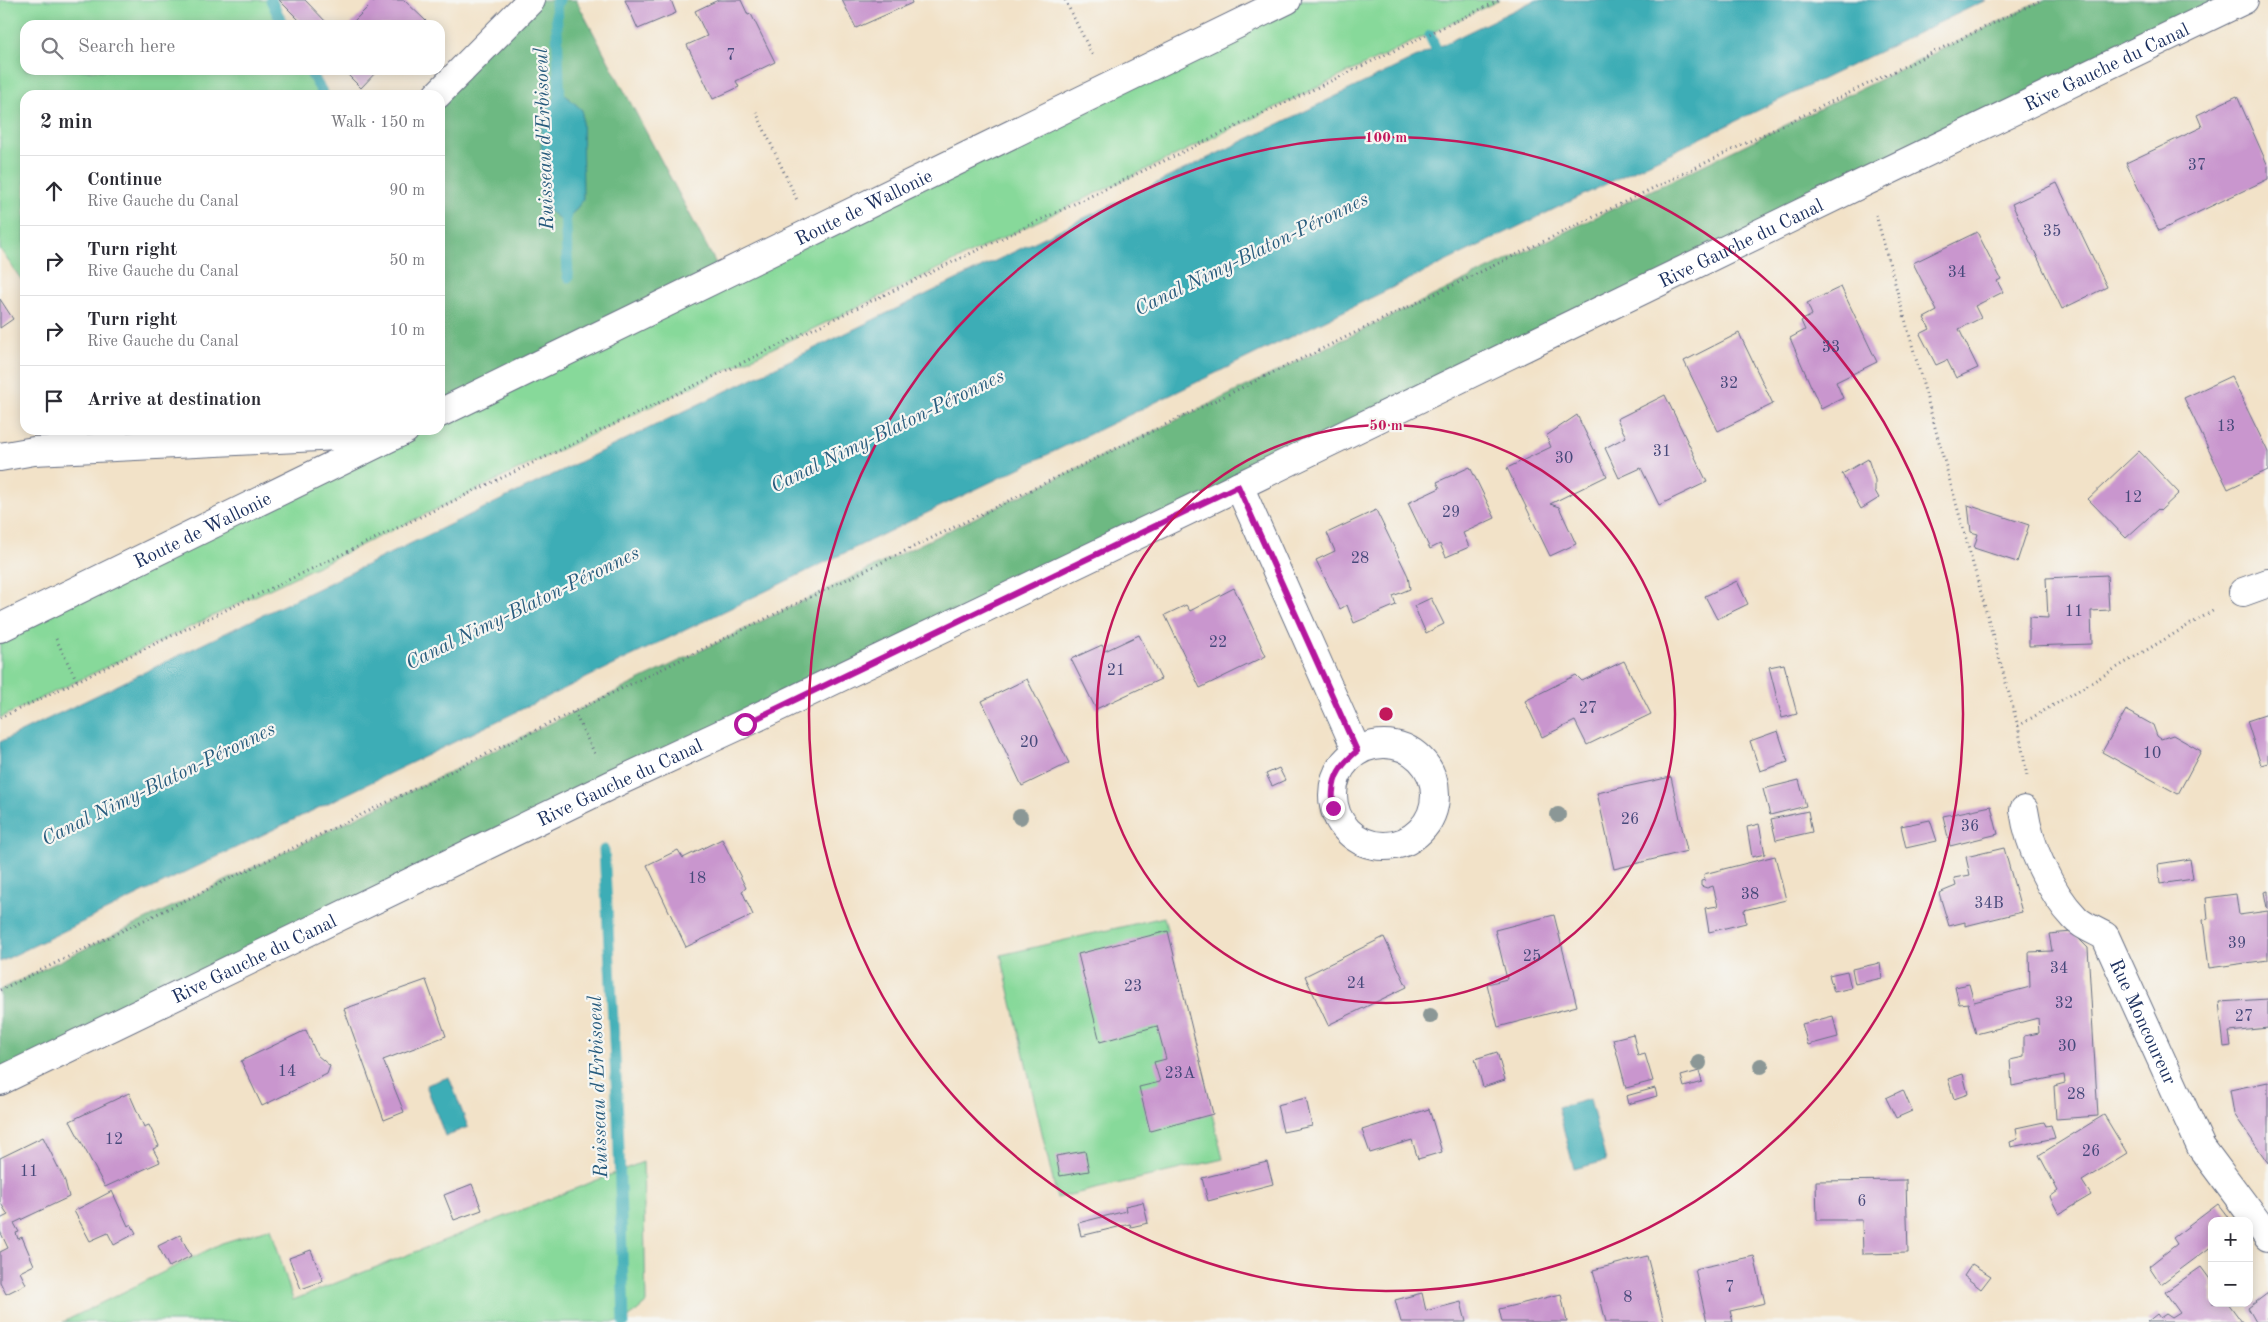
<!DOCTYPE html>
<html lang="en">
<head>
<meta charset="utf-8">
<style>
  :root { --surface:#fff; --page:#f2f2f3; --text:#2b2b33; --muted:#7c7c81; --line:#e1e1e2 }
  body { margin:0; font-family:"Old Standard TT",serif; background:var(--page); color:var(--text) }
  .controls { position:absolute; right:15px; bottom:15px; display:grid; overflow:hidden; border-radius:10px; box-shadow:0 2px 12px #0003 }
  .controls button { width:45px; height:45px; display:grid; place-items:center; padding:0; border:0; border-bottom:1px solid var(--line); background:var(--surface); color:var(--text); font:25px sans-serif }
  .stop { position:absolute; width:15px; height:15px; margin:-11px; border:4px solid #b5179e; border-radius:50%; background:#fff }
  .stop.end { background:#b5179e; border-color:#fff; box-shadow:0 1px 5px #0008 }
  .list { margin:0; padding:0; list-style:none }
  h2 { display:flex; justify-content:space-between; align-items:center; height:65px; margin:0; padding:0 20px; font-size:21px }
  h2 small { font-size:16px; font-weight:400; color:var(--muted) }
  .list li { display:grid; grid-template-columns:32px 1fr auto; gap:15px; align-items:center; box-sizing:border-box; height:70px; padding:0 20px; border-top:1px solid var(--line) }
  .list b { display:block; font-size:19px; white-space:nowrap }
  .list p { margin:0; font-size:16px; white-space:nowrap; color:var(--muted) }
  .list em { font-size:16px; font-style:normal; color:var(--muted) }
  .icon { flex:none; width:28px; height:28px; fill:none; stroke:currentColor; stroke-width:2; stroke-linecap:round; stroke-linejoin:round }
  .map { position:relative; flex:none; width:2268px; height:1322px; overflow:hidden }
  .search { position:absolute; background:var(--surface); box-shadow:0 2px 12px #0003; left:20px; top:20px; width:425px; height:55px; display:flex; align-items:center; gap:12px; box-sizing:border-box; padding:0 18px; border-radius:15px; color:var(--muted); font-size:19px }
  .panel { position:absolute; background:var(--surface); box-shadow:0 2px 12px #0003; left:20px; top:90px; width:425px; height:345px; border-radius:15px }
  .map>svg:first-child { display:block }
</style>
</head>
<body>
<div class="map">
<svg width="2268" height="1322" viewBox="0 0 2268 1322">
  <rect width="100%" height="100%" fill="#f6f6f2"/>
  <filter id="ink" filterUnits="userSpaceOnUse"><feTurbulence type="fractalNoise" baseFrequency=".02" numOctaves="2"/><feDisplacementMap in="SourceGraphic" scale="10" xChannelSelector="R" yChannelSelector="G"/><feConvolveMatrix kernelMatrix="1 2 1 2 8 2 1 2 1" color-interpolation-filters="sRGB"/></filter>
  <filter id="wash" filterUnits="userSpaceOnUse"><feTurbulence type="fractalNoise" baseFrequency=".0096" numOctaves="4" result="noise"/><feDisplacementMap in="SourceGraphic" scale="20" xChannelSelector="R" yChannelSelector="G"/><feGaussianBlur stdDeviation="1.12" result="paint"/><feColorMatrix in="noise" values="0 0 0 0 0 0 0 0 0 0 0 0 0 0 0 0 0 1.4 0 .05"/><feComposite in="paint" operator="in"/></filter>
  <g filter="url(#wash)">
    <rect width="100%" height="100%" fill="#f2e2c8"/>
    <!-- green -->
    <path fill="#87d99a" stroke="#51847c" d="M0,0h271l12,25h-258v45h284l15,25h-299v190l-25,-36z
      M1287,0h213l-1500,718v-90l405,-198h35v-17z
      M1164,917l59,242 -166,39 -56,-243z
      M643,1162l3,141 -22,19h-561l159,-79 49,-15 22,72z"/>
    <!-- forest -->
    <path fill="#6db982" stroke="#447470" d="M531,0h45l146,275 -282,138v-318z
      M2044,0h200l-2244,1081v-91z"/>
    <!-- water -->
    <path fill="#3cadb6" stroke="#2c6e8a" d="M1535,0h451l-1986,962v-220z
      M560,90l22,20 1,90 -18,23 -24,-18 1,-89z
      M449,1077l19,50 -23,9 -19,-51z
      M1590,1099l16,62 -32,8 -16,-61z"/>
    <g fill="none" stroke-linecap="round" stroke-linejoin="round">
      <!-- stream -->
      <path stroke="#3cadb6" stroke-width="11" d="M271,0l12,25
        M559,0l-3,3 4,102
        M1430,36l12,26
        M309,70l15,25
        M565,209l3,68
        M604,850l14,267 6,205"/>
    </g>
    <g id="blocks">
      <!-- building -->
      <path fill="#c996ce" d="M279,0h26l24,25h-25z
        M375,0h29l22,21 -3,4h-73z
        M625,0h46l5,13 -38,16z
        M718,0h23l7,15 3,-1 24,48 -39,19 3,6 -26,12 -26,-54 20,-9 -12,-25z
        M842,0h69l1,3 -56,25z
        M343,70h35l-17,18z
        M2237,96l31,70v13l-109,52 -33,-68 76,-36 -5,-12z
        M2057,183l50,104 -45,22 -50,-105z
        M1977,232l24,47 -4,2 6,11 -28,14 6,12 -22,11 19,39 -22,10 -9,-18 -11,5 -16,-31 10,-5 -6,-11 13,-7 -24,-48z
        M1841,287l36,75 -41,20 7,16 -22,11 -31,-71 15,-8 -4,-9 11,-6 -5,-12z
        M0,299l13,20 -13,9z
        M1739,333l34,71 -55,27 -34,-70z
        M2231,376l37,76v18l-40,19 -44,-91z
        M1665,395l42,87 -48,23 -18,-37 -22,10 -14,-30 21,-11 -9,-18z
        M1577,415l30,61 -57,28 9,3 17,37 -26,12 -43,-88 44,-21 -5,-11z
        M2139,451l40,42 -19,18 -2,-2 -32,29 -38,-39z
        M1868,459l7,21v11l4,7 -18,11 -19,-35z
        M1470,467l25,51 -32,15 6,14 -23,10 -6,-13 -10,5 -22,-46 32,-15 -3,-6z
        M1968,505l61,20 -12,37 -43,-14 4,-14 -7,-2z
        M1376,510l32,66 2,13 -17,7 3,9 -42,18 -7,-18 -7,4 -24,-49 19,-9 -8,-18z
        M2107,575l2,35 -18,1 1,33 -63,2v-29l19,1 -2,-40z
        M1737,581l11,23 -31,15 -12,-23z
        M1234,588l32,68 -66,32 -35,-73 21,-10 4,6z
        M1431,598l13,26 -18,9 -12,-27z
        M1139,635l22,44 -65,30 -25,-50 31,-14 3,6z
        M1624,661l27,53 -64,31 -12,-24 -33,16 -17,-36 51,-26 6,6z
        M1784,664l13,50 -15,4 -13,-51z
        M1027,679l42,84 -47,23 -40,-85z
        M2126,710l27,15 4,11 4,3 12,-4 28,16 -23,43 -76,-42z
        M2268,714v49l-7,2 -14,-44z
        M1778,731l10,31 -28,9 -10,-30z
        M1279,768l6,12 -13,6 -6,-12z
        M1671,777l16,74 -73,18 -17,-76z
        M1799,780l7,26 -36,9 -7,-26z
        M1991,806l7,28 -48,12 -7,-30z
        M1808,811l4,21 -36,8 -5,-21z
        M1930,820l7,21 -31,7 -5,-22z
        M1759,824l6,30 -13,3 -5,-30z
        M722,839l24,49 -4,3 11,24 -67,32 -39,-82 31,-15 5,8z
        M2004,848l18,64 -57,14v-4l-16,4 -10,-33 17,-7 -2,-8 16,-3 -4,-18z
        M1775,856l11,44 -42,10 2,13 -37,9 -4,-24 13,-2 -5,-20 -6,2 -6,-2v-5l4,-1 -1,-6z
        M2190,859l3,20 -33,5 -2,-20z
        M2268,891v17h-1l-3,-16z
        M2236,894l3,21 29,-4v49l-59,8 -6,-48 5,-1 -2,-21z
        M1554,915l23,91 -79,21 -11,-43 20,-5 -12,-49z
        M1168,931l45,183 -63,17 -11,-44 21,-5 -6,-20 12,-3 -9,-33 -57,16 -22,-88z
        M2072,932l16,16 10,168 -42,3 -2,-33 11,-3 -1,-8 -52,11 -2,-26 14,-3v-21l15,-3 -1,-15 -62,16 -8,-31 -9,1 -4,-17 14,-3 5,18 56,-15 -1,-35 23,-1 -3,-17z
        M1384,937l23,50 -79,38 -23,-49z
        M1880,963l2,15 -27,6 -3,-15z
        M1847,971l4,17 -17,4 -5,-17z
        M426,980l20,56 -63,24 21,52 -20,8 -40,-111z
        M2268,999v29l-39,4 2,14 -7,1 -5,-45z
        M1833,1016l5,21 -30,8 -6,-21z
        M306,1030l11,25 13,11 -3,8 -65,32 -21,-45z
        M1633,1034l5,22 7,-2 8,27 -27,7 -13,-49z
        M1497,1052l8,28 -22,7 -8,-28z
        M1699,1071l3,11 -18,5 -3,-11z
        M1963,1074l5,20 -14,5 -6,-20z
        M2268,1082v81l-34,-49 -4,-24z
        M1655,1088l2,8 -29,8 -2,-8z
        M1903,1090l9,21 -16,7 -10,-20z
        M129,1093l15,34 5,-2 10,21 -6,3 7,13 -55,25 -35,-66z
        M1306,1098l6,28 -29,6 -6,-27z
        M1429,1109l13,43 -24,7 -6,-19 -42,13 -8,-23z
        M2104,1115l23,38 -45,28 9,14 -32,19 -9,-17 8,-6 -19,-36z
        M2044,1122l2,4 5,-1 4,13 -44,9 -1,-5 8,-3 -2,-11z
        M43,1137l22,44 4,16 -55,26 5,9 -3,1 2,6 4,-2 12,28 -14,7 6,12 -20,10 -6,-12v-30l8,-4 -8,-17v-12l8,-4 -8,-13v-44z
        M1085,1151l4,20 -29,5 -4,-20z
        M1267,1162l6,22 -65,17 -6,-23z
        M1906,1180l2,73 -45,1 -1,-34h-45l-1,-39z
        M472,1184l10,26 -28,10 -10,-25z
        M112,1191l16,35 3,-2 5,9 -22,12 -6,-12 -18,8 -16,-30z
        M1143,1202l5,21 -17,4 -1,-3 -49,12 -3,-13 48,-12 -1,-5z
        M2218,1204l13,17h-19v25l-51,38 -12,-18 28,-22 -4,-6z
        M180,1235l11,21 -22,11 -11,-21z
        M311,1250l12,31 -22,8 -12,-31z
        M1647,1256l17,66h-58l-13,-52z
        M1754,1256l11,47 -35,8 3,11h-26l-12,-53z
        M1972,1264l19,12 -10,13 -17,-13z
        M2201,1267l11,15v21h16l14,19h-95l10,-8 3,4 6,-4 6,4 8,-5 -15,-21z
        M1422,1293l4,18 35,-9 5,20h-65l-6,-22z
        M2268,1293v29h-12l-8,-14z
        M1561,1294l6,28h-65l-3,-13z"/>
    </g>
  </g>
  <g filter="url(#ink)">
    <use href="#blocks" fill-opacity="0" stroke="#666e83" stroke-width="1"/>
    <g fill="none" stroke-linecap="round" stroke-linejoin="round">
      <!-- minor casing -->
      <g stroke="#666e83" stroke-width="30">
        <g id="minor">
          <path d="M437,95l94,-95"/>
          <path d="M0,457l34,-6 365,-18"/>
          <path d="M1239,486l118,265"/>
          <path d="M2243,592l25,-9"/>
          <circle cx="1384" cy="795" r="51"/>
          <path id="s1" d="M2024,810c5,36 26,82 51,108 7,8 21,13 30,18l96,211 67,90"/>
          <path id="s2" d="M0,1081l611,-296 134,-62 494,-237 628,-305 377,-181"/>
        </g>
      </g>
      <!-- major casing -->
      <g stroke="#666e83" stroke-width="30">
        <g id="major">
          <path id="s3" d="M440,413l847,-413"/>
          <path id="s4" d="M0,628l405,-198"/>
        </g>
      </g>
      <!-- path -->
      <path stroke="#666e83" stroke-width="3" stroke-dasharray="1 4" stroke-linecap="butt" d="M1065,0l29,58
        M756,112l42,90
        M1876,215l142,511 9,50
        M56,639l21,42
        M574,712l22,44
        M0,718l1500,-718
        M2018,726l198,-117
        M0,990l2041,-990"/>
      <!-- minor -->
      <use href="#minor" stroke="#fff" stroke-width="28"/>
      <!-- major -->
      <use href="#major" stroke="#fff" stroke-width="28"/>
    </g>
    <!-- trees -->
    <g fill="#8b9796">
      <circle cx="1558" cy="815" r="8"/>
      <circle cx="1020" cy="817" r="8"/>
      <circle cx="1430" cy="1016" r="8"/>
      <circle cx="1699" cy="1063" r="8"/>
      <circle cx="1761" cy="1066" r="8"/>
    </g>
  </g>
  <g fill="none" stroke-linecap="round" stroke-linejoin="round" filter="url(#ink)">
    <!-- route -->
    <path stroke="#b5179e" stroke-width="6" d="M745,724l493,-238 119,265c-21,18 -26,30 -24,57"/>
  </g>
  <!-- distance rings -->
  <g fill="none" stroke="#c2185b" stroke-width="2.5">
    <circle cx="1386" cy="714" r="289"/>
    <circle cx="1386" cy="714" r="577"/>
  </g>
  <g text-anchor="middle" stroke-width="4.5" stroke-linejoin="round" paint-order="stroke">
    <!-- number labels -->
    <g font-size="16" fill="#46497a">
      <text x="731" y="60">7</text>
      <text x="2197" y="170">37</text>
      <text x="2052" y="236">35</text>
      <text x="1957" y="277">34</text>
      <text x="1831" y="352">33</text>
      <text x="1729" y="388">32</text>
      <text x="2226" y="431">13</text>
      <text x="1662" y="456">31</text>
      <text x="1564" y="463">30</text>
      <text x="2133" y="502">12</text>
      <text x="1451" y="517">29</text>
      <text x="1360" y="563">28</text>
      <text x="2074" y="616">11</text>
      <text x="1218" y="647">22</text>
      <text x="1116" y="675">21</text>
      <text x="1588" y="713">27</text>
      <text x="1029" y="747">20</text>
      <text x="2152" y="758">10</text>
      <text x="1630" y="824">26</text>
      <text x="1970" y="831">36</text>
      <text x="697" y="883">18</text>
      <text x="1750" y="899">38</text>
      <text x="1989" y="908">34B</text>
      <text x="2237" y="948">39</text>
      <text x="1532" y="961">25</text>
      <text x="2059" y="973">34</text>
      <text x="1356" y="988">24</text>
      <text x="1133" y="991">23</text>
      <text x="2064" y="1008">32</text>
      <text x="2244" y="1021">27</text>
      <text x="2067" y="1051">30</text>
      <text x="287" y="1076">14</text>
      <text x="1180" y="1078">23A</text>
      <text x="2076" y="1099">28</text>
      <text x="114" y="1144">12</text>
      <text x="2091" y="1156">26</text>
      <text x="29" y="1176">11</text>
      <text x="1862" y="1206">6</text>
      <text x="1730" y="1292">7</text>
      <text x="1628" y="1302">8</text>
    </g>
    <!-- street labels -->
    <g font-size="19" fill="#1b2f5e" stroke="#f6f6f2">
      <text dy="7" stroke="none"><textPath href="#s2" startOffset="2338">Rive Gauche du Canal</textPath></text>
      <text dy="7" stroke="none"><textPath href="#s3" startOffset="471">Route de Wallonie</textPath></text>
      <text dy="7" stroke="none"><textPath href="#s2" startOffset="1932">Rive Gauche du Canal</textPath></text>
      <text dy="7" stroke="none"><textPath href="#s4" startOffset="225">Route de Wallonie</textPath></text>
      <text dy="7" stroke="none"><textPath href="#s2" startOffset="688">Rive Gauche du Canal</textPath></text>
      <text dy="7" stroke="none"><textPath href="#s2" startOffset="282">Rive Gauche du Canal</textPath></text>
      <text dy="7" stroke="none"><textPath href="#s1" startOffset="250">Rue Moncoureur</textPath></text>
    </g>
    <!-- water labels -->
    <g font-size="20" font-style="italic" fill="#275b7d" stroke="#f6f6f2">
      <text transform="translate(543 139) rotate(-92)" y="7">Ruisseau d'Erbisoeul</text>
      <text transform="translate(1251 253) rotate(-26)" y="7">Canal Nimy-Blaton-Péronnes</text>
      <text transform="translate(887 430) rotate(-26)" y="7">Canal Nimy-Blaton-Péronnes</text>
      <text transform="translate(522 607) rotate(-26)" y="7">Canal Nimy-Blaton-Péronnes</text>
      <text transform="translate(158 783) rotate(-26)" y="7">Canal Nimy-Blaton-Péronnes</text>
      <text transform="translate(597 1087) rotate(-92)" y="7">Ruisseau d'Erbisoeul</text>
    </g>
  </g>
  <circle cx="1386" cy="714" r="8" fill="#c2185b" stroke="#f6f6f2" stroke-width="2.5"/>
  <g font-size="15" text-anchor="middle" font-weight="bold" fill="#c2185b" stroke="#f6f6f2" stroke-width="4.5" stroke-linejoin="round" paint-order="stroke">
    <text x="1386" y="142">100 m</text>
    <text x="1386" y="430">50 m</text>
  </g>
</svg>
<div class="controls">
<button>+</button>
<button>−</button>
</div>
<div class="stop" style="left:745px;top:724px"></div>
<div class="stop end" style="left:1333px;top:808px"></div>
<div class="search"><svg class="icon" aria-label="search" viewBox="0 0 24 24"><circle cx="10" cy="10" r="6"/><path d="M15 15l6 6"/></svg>Search here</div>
<section class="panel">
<h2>2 min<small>Walk · 150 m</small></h2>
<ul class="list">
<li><svg class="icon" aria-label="ahead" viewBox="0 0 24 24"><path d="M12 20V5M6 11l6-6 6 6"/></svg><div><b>Continue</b><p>Rive Gauche du Canal</p></div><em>90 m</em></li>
<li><svg class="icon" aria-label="right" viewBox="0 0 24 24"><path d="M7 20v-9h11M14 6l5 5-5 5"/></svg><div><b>Turn right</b><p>Rive Gauche du Canal</p></div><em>50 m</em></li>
<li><svg class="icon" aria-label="right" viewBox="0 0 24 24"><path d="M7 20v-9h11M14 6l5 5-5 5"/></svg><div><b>Turn right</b><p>Rive Gauche du Canal</p></div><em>10 m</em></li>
<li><svg class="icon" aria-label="arrive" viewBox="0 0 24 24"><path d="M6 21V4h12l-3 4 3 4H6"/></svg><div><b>Arrive at destination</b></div></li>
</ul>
</section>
</div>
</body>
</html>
